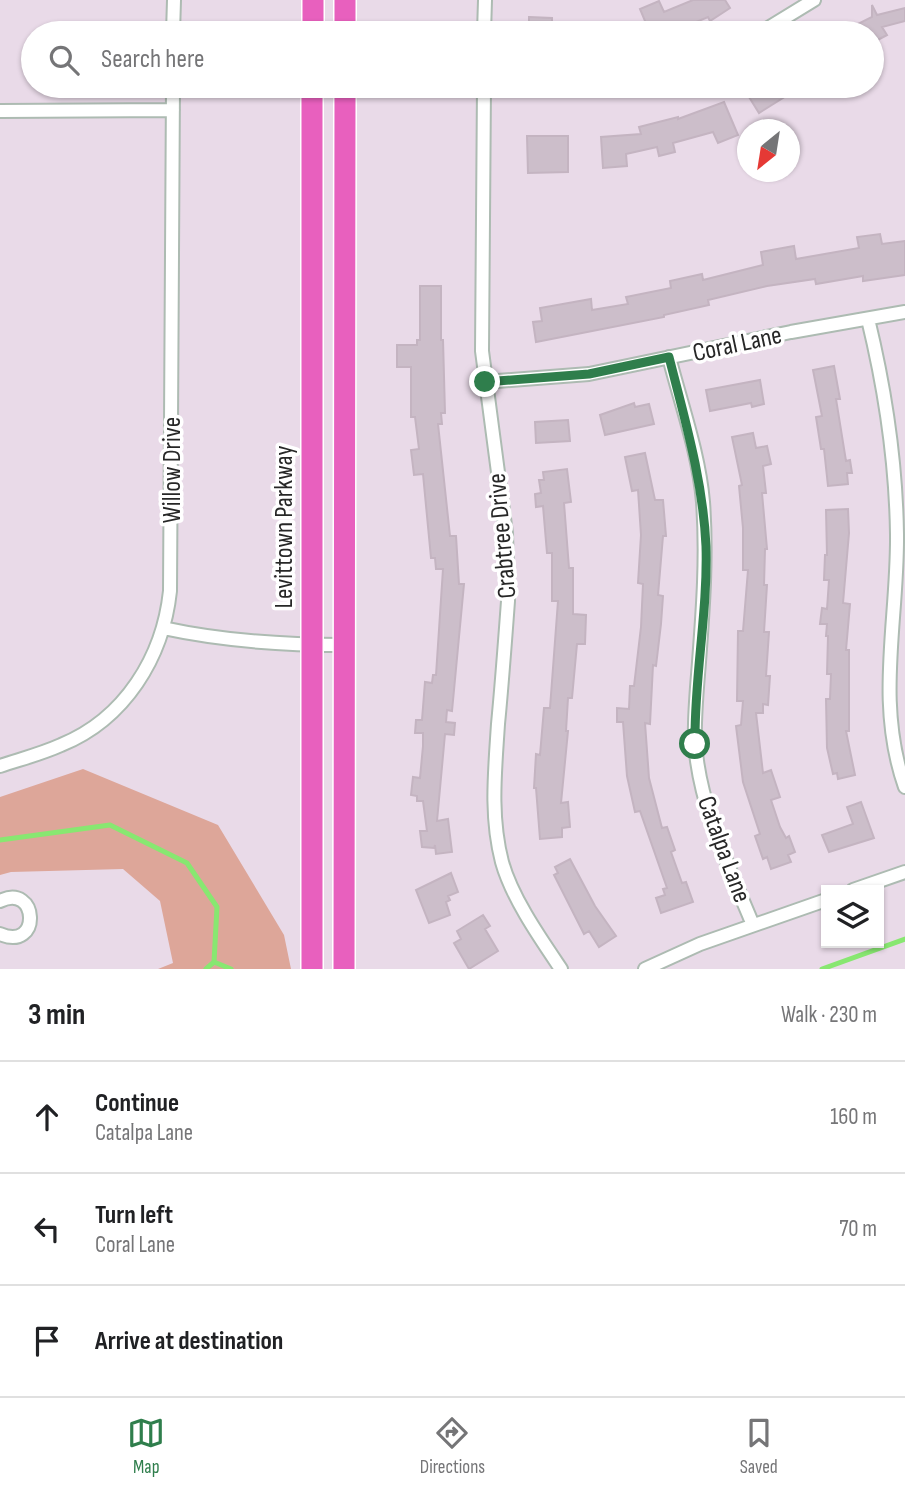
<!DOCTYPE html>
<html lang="en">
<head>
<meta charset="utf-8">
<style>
  :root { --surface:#fff; --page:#f2f2f2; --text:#202124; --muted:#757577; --line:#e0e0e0; --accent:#2f7e4c }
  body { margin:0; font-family:"Sofia Sans Condensed",sans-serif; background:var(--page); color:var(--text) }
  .controls { position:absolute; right:21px; bottom:21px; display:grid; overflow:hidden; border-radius:0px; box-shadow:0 2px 5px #0004 }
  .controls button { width:63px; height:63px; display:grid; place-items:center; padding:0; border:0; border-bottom:2px solid var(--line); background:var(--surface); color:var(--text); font:35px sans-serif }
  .compass { position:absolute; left:737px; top:119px; width:63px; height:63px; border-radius:50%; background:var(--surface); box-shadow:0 2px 5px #0004; rotate:210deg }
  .stop { position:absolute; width:21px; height:21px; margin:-16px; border:5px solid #2f7e4c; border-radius:50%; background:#fff }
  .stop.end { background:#2f7e4c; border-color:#fff; box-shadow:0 2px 7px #0008 }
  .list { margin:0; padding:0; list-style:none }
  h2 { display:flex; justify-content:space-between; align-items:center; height:91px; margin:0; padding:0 28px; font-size:30px }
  h2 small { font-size:23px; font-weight:400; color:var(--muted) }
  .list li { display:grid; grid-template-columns:46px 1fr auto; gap:21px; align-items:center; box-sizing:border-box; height:112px; padding:0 28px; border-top:2px solid var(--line) }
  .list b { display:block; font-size:26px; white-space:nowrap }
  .list p { margin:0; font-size:23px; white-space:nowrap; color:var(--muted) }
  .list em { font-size:23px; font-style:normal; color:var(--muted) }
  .icon { flex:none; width:38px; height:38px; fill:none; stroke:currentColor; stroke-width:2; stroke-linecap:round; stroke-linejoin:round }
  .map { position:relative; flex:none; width:905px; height:969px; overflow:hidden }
  .search { position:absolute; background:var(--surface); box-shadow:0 2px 5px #0004; left:21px; right:21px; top:21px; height:77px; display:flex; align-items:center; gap:18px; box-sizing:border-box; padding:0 24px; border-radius:38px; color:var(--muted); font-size:26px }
  .sheet { height:427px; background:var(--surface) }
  nav { display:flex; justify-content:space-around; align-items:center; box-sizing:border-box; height:98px; border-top:2px solid var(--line); background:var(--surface); font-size:19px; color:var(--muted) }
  nav a { display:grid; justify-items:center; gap:4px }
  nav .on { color:var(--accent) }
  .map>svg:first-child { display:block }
</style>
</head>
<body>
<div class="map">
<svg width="905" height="969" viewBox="0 0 905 969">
  <rect width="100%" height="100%" fill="#e9dae8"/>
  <!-- green -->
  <path fill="#dda699" d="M83,769l135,56 66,110 7,34h-133l15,-6 -13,-62 -37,-32 -112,3 -11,3v-78z"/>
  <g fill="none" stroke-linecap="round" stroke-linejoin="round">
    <!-- stream -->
    <path stroke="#88e771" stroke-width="5" d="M0,840l110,-15 77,38 30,44 -3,55 -8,7
      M214,962l17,7
      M822,969l83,-30"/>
  </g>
  <!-- building -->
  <path fill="#ccbeca" stroke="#c4b4c1" stroke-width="2" d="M693,0h32l5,8 -20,13 -2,-4 -38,16h-20l-10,-24 19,-8 5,11z
    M872,5l5,10 28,-7v13l-23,6 5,8 -15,8v-10h-32l32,-16z
    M529,17l23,1v15h-23z
    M757,86h45l-43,27 -13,-21z
    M724,102l14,33 -20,8 -5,-11 -40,11 2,9 -16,4 -2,-9 -31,7 1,12 -24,2 -2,-31 40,-3 -2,-7 39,-10v2z
    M527,136h41v36l-40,1z
    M880,234l2,10 23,-3v34l-42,6v-5l-47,8 -1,-5 -48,7 -59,14 1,5 -45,10v2l-128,25 -3,-20 9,-1 -2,-13 51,-9 1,11 36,-6 -2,-7 45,-9 -1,-7 32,-7 1,6 60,-15 -2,-13 33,-6 2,13 63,-11 -2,-11z
    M420,286h21v54h2l2,73h-4l1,11h-4l12,112h6l3,48h5l-12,127 -5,-1 -1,12 9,1 -1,12 -9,-1 -8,87 11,-2 4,33 -16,2 -1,-9 -1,3 -12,-1 -2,-16h7l-4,-30h-6v-5l-6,-1 2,-18 7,1 3,-32v-13h-8l1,-13h6l3,-38 7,1 1,-8h3l7,-106h-7l-1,-11h-4l-8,-84 -9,1 -3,-25 8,-1 -4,-32h-4v-50h-14v-22h20v-5h3z
    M834,366l6,33h-4l10,62 4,-1 2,13h-5l1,11 -20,2 -4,-37h-3l-5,-32 6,-1 -9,-46z
    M760,380l4,24 -12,3 -1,-4 -41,8 -4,-21z
    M634,403l1,4 14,-3 5,20 -49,11 -5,-20z
    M568,420l2,21 -34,2 -1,-21z
    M753,433l3,15 11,-2 4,18 -8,2 3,27h-4l5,56h-2l-1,36h3l-3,47h5l-3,44h4l-2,29 -5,-1v9h-7l7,60 8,-3 9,27 -9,3 9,27 6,11 3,-2 6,16 -7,3 3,7 -20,7 -4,-12 -4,2 -8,-23 5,-2 -17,-52 -7,-56 5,-1 2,-24h-6l1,-70h5l5,-61h-5v-42l-4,-42 3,-1 -10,-48z
    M645,453l10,47h8l3,36h-3l-5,59 5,1 -2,28 -5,42 -3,-1 -3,59 -5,-1 4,55 13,50 5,-1 8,23 -4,2 11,31 4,-1 7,20 -32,11 -5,-15 9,-3 -2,-6 4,-1 -27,-77 -5,1 -8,-36 -4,-54h-6v-14l12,1 1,-23h4l7,-59 2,-43 -5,-1 3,-48 -3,-45 -6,1 -7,-34z
    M567,469l4,33 -7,1 5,65h4v46l13,1 -1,29h-8l-5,54h-4l-2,33h2l-7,72 7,-1 2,25 -8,1v9l-22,2 -4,-51h-2l2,-34 4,1 4,-47h6l8,-107h-6v-48h-5l-4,-47 -7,1 -1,-13 6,-1 -2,-13h5l-1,-8z
    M848,509l1,24 -6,70 7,1 -4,46h3v81h-3l9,44 -17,4 -1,-6 -4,1 -6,-26 -1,-49h4l1,-25h-4l1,-38h-2l1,-12h-7l2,-16 5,1 2,-29h-5l1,-25h2l-1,-45z
    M861,802l13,36 -45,14 -7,-17 31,-11 -6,-17z
    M570,859l25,47 21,30 -17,11 -10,-16 -5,3 -30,-59 4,-2 -3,-6z
    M451,873l7,19 -10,4 2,4 -4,2 4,13 -21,8 -13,-33z
    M483,915l7,11 -5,3 13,22 -29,18 -15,-26 7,-4 -4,-8z"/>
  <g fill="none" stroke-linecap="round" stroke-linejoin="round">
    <!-- street casing -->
    <g stroke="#adbbb2" stroke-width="16">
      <path id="street" d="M173,33l1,-33
        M484,33l1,-33
        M760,33l54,-33
        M484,86l-2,265 24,182 2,68c-3,41 -6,82 -10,123 -3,47 -8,92 4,138 10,36 38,76 59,107
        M484,89l112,1 30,-4
        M0,111l173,-1
        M868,319c17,70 28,143 29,215 1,87 -22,168 8,253
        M669,357c12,47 30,97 34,145 4,54 0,107 -4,160 -2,27 -5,54 -4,80 4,63 34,125 58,183
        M485,382l104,-8 202,-42 114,-20
        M163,628c60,13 120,17 180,17
        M0,766c21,-7 41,-12 61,-21 64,-26 102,-88 109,-154l3,-505
        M853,890l52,-18
        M0,901c38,-19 42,51 0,33
        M645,969l55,-25 126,-44"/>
    </g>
    <!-- primary casing -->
    <g stroke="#fff" stroke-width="24">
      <path id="primary" d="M313,33v-33
        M345,33v-33
        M312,969v-883
        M344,969l1,-883"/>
    </g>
    <!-- street -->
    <use href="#street" stroke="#fff" stroke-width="12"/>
    <!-- primary -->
    <use href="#primary" stroke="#e860be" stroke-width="21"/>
  </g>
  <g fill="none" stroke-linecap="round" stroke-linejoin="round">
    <!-- route -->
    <path stroke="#2f7e4c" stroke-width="9" d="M485,382l104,-8 80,-17c16,63 34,124 37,189 2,66 -12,132 -11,198"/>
  </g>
  <g text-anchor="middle" stroke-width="7" stroke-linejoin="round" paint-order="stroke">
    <!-- street labels -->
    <g font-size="26" fill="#272727" stroke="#fff">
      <text transform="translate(737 343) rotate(-12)" y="9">Coral Lane</text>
      <text transform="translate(171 470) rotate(-90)" y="9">Willow Drive</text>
      <text transform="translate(283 527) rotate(-90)" y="9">Levittown Parkway</text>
      <text transform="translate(501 536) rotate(-95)" y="9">Crabtree Drive</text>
      <text transform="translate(725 849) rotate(70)" y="9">Catalpa Lane</text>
    </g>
  </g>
</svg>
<div class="controls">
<button><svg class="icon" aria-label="layers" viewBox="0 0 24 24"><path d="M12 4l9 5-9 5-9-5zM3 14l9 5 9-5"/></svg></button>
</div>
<svg class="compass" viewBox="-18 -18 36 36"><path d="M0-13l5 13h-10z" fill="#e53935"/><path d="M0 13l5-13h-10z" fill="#757577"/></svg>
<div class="stop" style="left:695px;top:744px"></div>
<div class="stop end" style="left:485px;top:382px"></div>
<div class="search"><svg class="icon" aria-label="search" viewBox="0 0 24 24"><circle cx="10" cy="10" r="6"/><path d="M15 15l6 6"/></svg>Search here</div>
</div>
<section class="sheet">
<h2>3 min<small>Walk · 230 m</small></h2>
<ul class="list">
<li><svg class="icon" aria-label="ahead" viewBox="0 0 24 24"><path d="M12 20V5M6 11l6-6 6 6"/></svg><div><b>Continue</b><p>Catalpa Lane</p></div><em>160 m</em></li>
<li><svg class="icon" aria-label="left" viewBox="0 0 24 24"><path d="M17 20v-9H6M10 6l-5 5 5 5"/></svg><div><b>Turn left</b><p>Coral Lane</p></div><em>70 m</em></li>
<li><svg class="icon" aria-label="arrive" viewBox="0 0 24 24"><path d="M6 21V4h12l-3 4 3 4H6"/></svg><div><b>Arrive at destination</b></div></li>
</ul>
</section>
<nav>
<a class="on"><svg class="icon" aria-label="map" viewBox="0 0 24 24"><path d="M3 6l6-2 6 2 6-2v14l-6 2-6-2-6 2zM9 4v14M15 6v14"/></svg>Map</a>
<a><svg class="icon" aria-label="directions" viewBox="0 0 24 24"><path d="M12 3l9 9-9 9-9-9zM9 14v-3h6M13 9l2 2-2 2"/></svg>Directions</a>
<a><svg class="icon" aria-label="saved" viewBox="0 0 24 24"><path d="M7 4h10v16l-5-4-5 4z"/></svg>Saved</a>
</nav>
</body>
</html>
